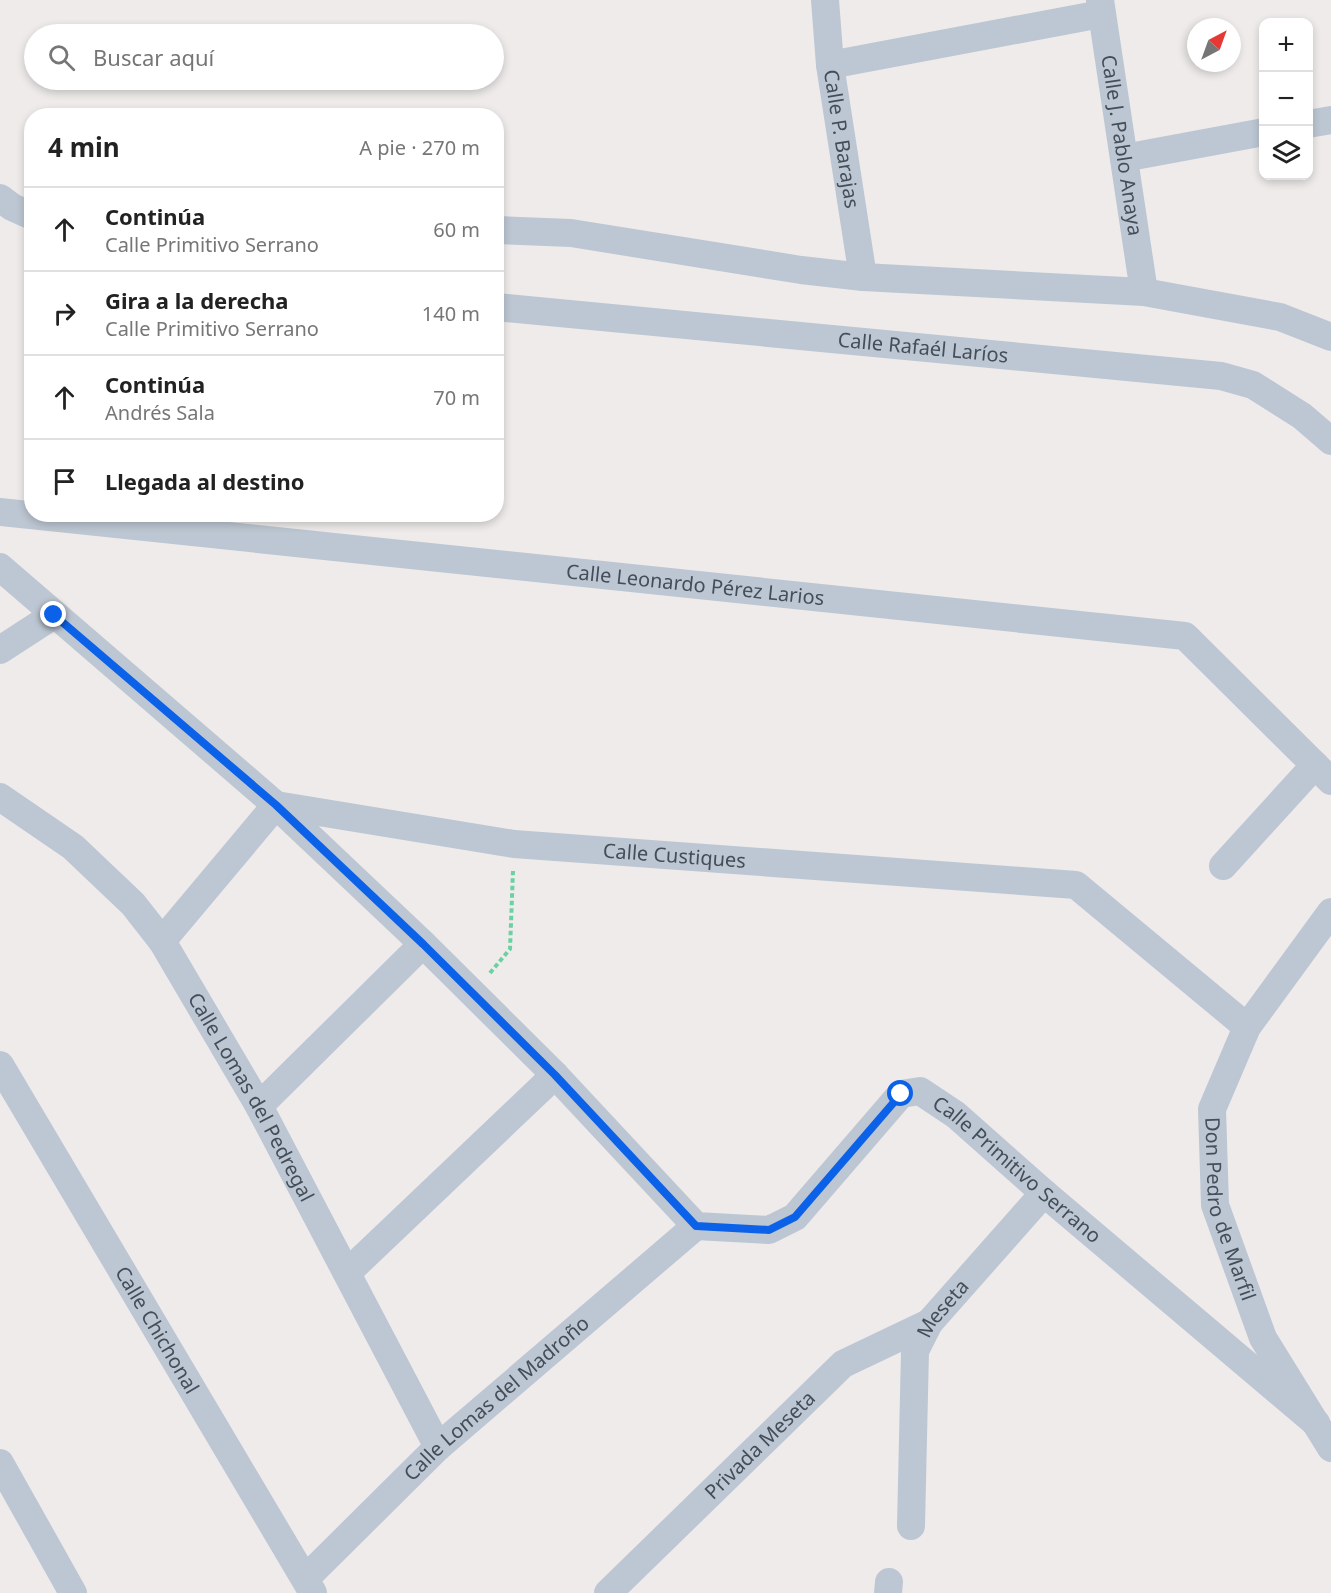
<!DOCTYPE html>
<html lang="es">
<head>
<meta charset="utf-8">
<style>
  :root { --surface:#fff; --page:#f6f6f6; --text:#222; --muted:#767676; --line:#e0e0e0 }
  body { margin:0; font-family:"Noto Sans",sans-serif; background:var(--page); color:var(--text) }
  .controls { position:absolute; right:18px; top:18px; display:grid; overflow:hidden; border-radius:12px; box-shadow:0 3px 9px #0003 }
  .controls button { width:54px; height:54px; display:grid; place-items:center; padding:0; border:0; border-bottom:2px solid var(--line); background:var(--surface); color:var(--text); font:30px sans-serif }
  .compass { position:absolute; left:1187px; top:18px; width:54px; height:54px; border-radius:50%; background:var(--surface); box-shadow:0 3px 9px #0003; rotate:41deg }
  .stop { position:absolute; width:18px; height:18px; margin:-14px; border:4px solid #0b62e8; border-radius:50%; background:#fff }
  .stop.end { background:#0b62e8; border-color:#fff; box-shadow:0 2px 6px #0008 }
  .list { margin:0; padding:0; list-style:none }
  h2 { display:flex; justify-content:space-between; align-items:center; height:78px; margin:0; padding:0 24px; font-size:26px }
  h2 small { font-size:20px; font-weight:400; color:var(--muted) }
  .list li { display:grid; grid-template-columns:39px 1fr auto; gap:18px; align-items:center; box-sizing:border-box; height:84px; padding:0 24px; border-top:2px solid var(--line) }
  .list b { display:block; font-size:22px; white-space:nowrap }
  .list p { margin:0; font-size:20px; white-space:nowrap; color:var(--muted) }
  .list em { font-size:20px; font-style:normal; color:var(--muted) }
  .icon { flex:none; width:33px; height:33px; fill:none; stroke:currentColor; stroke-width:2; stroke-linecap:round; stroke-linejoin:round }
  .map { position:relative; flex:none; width:1331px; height:1593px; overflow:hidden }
  .search { position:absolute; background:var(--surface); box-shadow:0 3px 9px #0003; left:24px; top:24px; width:480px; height:66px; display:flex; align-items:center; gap:15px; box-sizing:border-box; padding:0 21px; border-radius:33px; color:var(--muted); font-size:22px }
  .panel { position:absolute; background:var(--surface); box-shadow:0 3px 9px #0003; left:24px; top:108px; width:480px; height:414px; border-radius:24px }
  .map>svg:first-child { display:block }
</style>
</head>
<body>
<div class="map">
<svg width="1331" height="1593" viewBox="0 0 1331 1593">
  <rect width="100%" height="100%" fill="#efebeb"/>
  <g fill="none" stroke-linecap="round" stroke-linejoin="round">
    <!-- path -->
    <path stroke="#6ad1a3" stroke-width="4" stroke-dasharray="4.5 3" stroke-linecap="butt" d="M490,973l20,-24 3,-78"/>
    <!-- minor -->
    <g stroke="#bdc7d3" stroke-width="28">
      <path id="s1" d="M825,0l5,65 33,212"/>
      <path id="s2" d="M1100,0l44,292"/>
      <path d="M830,65l271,-51"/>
      <path d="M1308,124l23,-4"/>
      <path d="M1124,158l140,-26"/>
      <path d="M0,198l12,9 20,9"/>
      <path d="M496,230l75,3 230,37 62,7 281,15 136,25 51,20"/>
      <path id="s3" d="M496,307l725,69 32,9 49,31 29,25"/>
      <path id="s4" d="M0,512l1185,124 146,145"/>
      <path id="s5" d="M0,567l276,238 147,139 132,131 141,151 73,4 26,-13 106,-123 19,-3 36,24 88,78 272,230"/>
      <path d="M0,650l54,-35"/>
      <path id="s6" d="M0,797l73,50 60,57 29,37 97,165 179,341"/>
      <path id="s7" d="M276,805l238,39 562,41 171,142"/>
      <path d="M1223,866l92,-101"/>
      <path id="s8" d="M1331,912l-84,115 -35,82 3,96 48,133 68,110"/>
      <path d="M162,941l114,-136"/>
      <path id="s9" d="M0,1065l313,528"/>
      <path d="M259,1106l164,-162"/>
      <path d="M348,1272l207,-197"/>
      <path d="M0,1463l73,130"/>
      <path id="s10" d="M911,1526l4,-175 14,-28 115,-130"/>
      <path id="s11" d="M306,1578l132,-131 258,-221"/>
      <path id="s12" d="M608,1593l235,-229 86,-41"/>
      <path d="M888,1593l1,-11"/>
    </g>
  </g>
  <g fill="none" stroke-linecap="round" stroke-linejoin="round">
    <!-- route -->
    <path stroke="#0b62e8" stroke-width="8" d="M54,615l222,190 147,139 132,131 141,151 73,4 26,-13 106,-123"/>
  </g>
  <g text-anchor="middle" stroke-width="4.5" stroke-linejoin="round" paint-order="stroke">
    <!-- street labels -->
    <g font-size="20" fill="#434e5a" stroke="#fff">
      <text dy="7" stroke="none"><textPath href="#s1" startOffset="140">Calle P. Barajas</textPath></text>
      <text dy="7" stroke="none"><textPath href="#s2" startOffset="147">Calle J. Pablo Anaya</textPath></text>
      <text dy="7" stroke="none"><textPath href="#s3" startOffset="429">Calle Rafaél Laríos</textPath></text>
      <text dy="7" stroke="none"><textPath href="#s4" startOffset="699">Calle Leonardo Pérez Larios</textPath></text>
      <text dy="7" stroke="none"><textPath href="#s7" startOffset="402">Calle Custiques</textPath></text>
      <text dy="7" stroke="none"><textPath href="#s6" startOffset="398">Calle Lomas del Pedregal</textPath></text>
      <text dy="7" stroke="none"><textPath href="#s5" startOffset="1368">Calle Primitivo Serrano</textPath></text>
      <text dy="7" stroke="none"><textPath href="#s8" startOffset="334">Don Pedro de Marfil</textPath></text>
      <text dy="7" stroke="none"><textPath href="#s10" startOffset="226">Meseta</textPath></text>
      <text dy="7" stroke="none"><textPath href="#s9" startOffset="308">Calle Chichonal</textPath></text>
      <text dy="7" stroke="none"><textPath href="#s11" startOffset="262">Calle Lomas del Madroño</textPath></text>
      <text dy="7" stroke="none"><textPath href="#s12" startOffset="212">Privada Meseta</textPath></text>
    </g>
  </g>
</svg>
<div class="controls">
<button>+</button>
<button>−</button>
<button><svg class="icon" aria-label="layers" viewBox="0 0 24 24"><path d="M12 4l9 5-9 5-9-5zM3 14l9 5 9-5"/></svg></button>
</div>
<svg class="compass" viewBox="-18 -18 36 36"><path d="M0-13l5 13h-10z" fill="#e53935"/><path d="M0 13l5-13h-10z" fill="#767676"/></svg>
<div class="stop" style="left:901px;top:1094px"></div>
<div class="stop end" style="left:54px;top:615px"></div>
<div class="search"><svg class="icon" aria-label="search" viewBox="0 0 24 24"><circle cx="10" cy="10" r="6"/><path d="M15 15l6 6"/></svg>Buscar aquí</div>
<section class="panel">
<h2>4 min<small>A pie · 270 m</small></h2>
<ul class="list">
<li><svg class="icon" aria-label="ahead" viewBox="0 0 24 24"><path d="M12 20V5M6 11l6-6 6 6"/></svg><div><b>Continúa</b><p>Calle Primitivo Serrano</p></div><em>60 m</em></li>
<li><svg class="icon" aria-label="right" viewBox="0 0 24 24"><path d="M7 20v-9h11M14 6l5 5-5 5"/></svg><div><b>Gira a la derecha</b><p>Calle Primitivo Serrano</p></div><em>140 m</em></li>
<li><svg class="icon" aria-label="ahead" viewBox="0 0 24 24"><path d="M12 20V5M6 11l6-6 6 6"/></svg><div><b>Continúa</b><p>Andrés Sala</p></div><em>70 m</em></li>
<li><svg class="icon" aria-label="arrive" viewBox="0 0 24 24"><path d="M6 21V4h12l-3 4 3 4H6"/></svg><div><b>Llegada al destino</b></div></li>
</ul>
</section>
</div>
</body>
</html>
